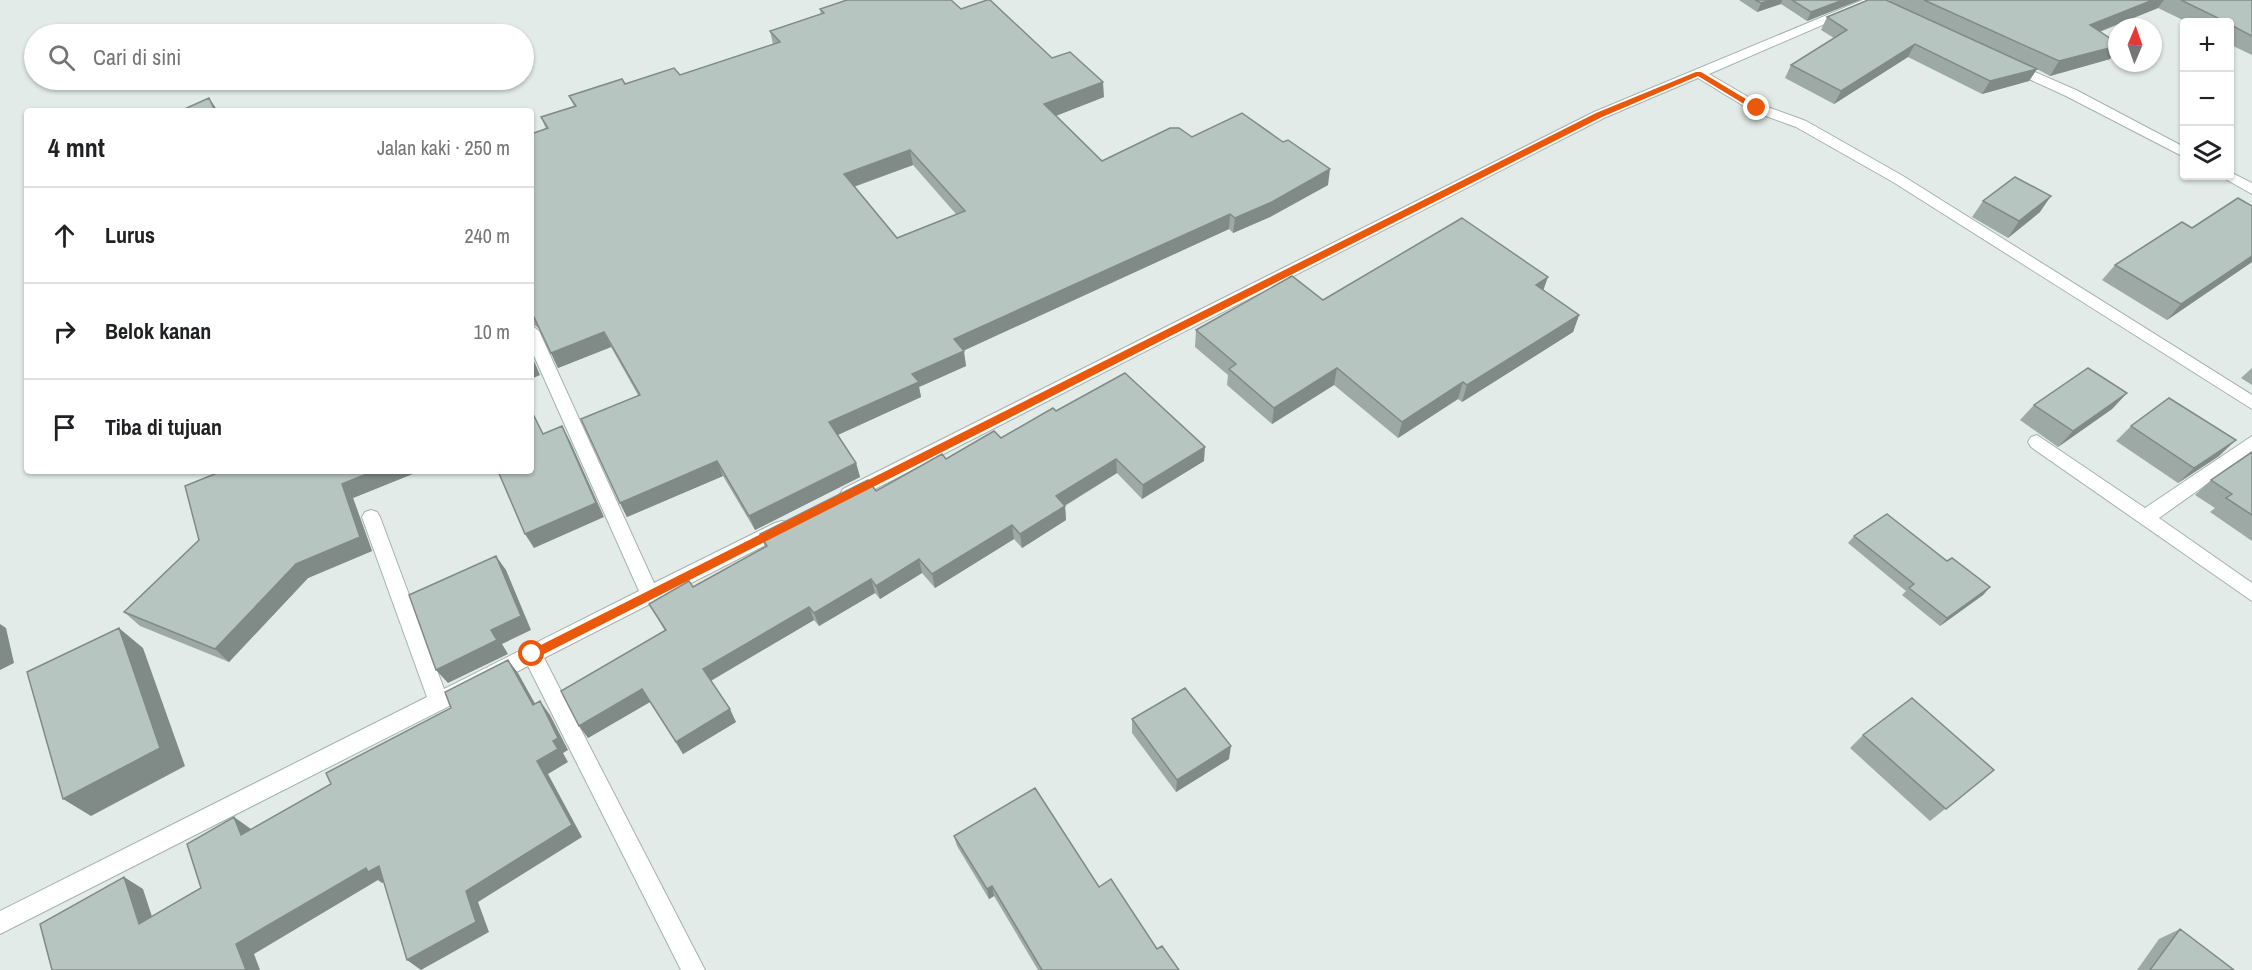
<!DOCTYPE html>
<html lang="id">
<head>
<meta charset="utf-8">
<style>
  :root { --surface:#fff; --page:#f2f2f2; --text:#202124; --muted:#757577; --line:#e0e0e0 }
  body { margin:0; font-family:"Archivo Narrow",sans-serif; background:var(--page); color:var(--text) }
  .controls { position:absolute; right:18px; top:18px; display:grid; overflow:hidden; border-radius:6px; box-shadow:0 2px 4px #0004 }
  .controls button { width:54px; height:54px; display:grid; place-items:center; padding:0; border:0; border-bottom:2px solid var(--line); background:var(--surface); color:var(--text); font:30px sans-serif }
  .compass { position:absolute; left:2108px; top:18px; width:54px; height:54px; border-radius:50%; background:var(--surface); box-shadow:0 2px 4px #0004; rotate:2deg }
  .stop { position:absolute; width:18px; height:18px; margin:-14px; border:4px solid #ea580c; border-radius:50%; background:#fff }
  .stop.end { background:#ea580c; border-color:#fff; box-shadow:0 2px 6px #0008 }
  .list { margin:0; padding:0; list-style:none }
  h2 { display:flex; justify-content:space-between; align-items:center; height:78px; margin:0; padding:0 24px; font-size:26px }
  h2 small { font-size:20px; font-weight:400; color:var(--muted) }
  .list li { display:grid; grid-template-columns:39px 1fr auto; gap:18px; align-items:center; box-sizing:border-box; height:96px; padding:0 24px; border-top:2px solid var(--line) }
  .list b { display:block; font-size:22px; white-space:nowrap }
  .list em { font-size:20px; font-style:normal; color:var(--muted) }
  .icon { flex:none; width:33px; height:33px; fill:none; stroke:currentColor; stroke-width:2; stroke-linecap:round; stroke-linejoin:round }
  .map { position:relative; flex:none; width:2252px; height:970px; overflow:hidden }
  .search { position:absolute; background:var(--surface); box-shadow:0 2px 4px #0004; left:24px; top:24px; width:510px; height:66px; display:flex; align-items:center; gap:15px; box-sizing:border-box; padding:0 21px; border-radius:33px; color:var(--muted); font-size:22px }
  .panel { position:absolute; background:var(--surface); box-shadow:0 2px 4px #0004; left:24px; top:108px; width:510px; height:366px; border-radius:6px }
  .map>svg:first-child { display:block }
</style>
</head>
<body>
<div class="map">
<svg width="2252" height="970" viewBox="0 0 2252 970">
  <rect width="100%" height="100%" fill="#e2ebe7"/>
  <g fill="none" stroke-linecap="round" stroke-linejoin="round">
    <!-- minor casing -->
    <g stroke="#a5b2ae" stroke-width="2">
      <path id="minor" d="M1863,0h17l-171,74 53,31 44,16 97,55 349,219v14l-359,-227 -97,-55 -44,-16 -54,-33 -94,40 -749,381 -6,2 -6,-2 -3,-5 3,-5 751,-377z
        M2012,62l64,28 108,57v10l-118,-61 -59,-27 -2,-3z
        M2230,172l22,11v11l-32,-18h10z
        M531,325l8,6 115,252 121,-60 7,-2 7,2 2,5 -2,5 -245,125 161,312h-24l-153,-304 -528,268v-23l427,-214 -65,-180 3,-5 6,-2 6,2 3,5 64,172 195,-98 -108,-242z
        M2037,435l108,73 107,-72v16l-93,66 93,65v18l-221,-154 -3,-5 3,-5z"/>
    </g>
    <!-- minor -->
    <use href="#minor" fill="#fff" fill-rule="evenodd"/>
  </g>
  <!-- wall -->
  <path fill="#9da9a5" fill-rule="evenodd" d="M1739,0h121l-53,21 -26,-17 -24,8z
    M1889,0h363v55l-23,-11v-22h-42l-29,-14 -58,24 10,27 -60,17 -13,-7 -8,12 -47,13 -74,-37 -74,47 -49,-26 6,-13 43,-27 -13,-8 6,-13 62,-16z
    M820,9h141l91,49 52,39 -48,19 46,45 90,-24 136,48 -58,32 -37,16 -4,-4 -266,122 3,15 -47,21 2,10 -83,38 18,28 4,14 -105,53 -32,-54 -96,41 -7,-14 18,-108 -27,-48 -53,21 -18,-39 -9,-6v-189l15,-5 -5,-12 33,-11 -5,-10 56,-12 55,-9 93,-31 -3,-13 51,-17zM913,165l43,49 -59,24 -43,-51z
    M1983,201l57,11 -32,26 -36,-21z
    M2192,228l60,34 -85,58 -65,-40 13,-15z
    M1543,290l36,25 -6,17 -111,70 -4,-3 -60,39 -64,-53 -62,39 -45,-39 1,-10 -33,-28 1,-17 127,-30z
    M2252,368v17l-11,-7z
    M2127,393l-15,16 -54,38 -38,-27 14,-15z
    M1056,411l148,50 -62,38 -25,-26 -52,33 1,14 -44,28 -8,-9 -79,49 -13,-15 -42,26 -5,-6 -56,33 -5,-6 -103,61 25,41 -53,32 -33,-52 -62,36 77,-107 -16,-27 44,-17 72,-40 -5,-13 116,-43 70,-32 55,-21z
    M2131,426l88,30 -41,27 -62,-42z
    M2252,452v89l-42,-29 5,-4 -20,-13 16,-15z
    M222,471h198l-67,27 19,53 -64,27 -79,84 -89,-36 -16,-14 75,-72z
    M1854,536l93,25 43,26 -7,8 -43,31 -38,-31 4,-4 -58,-48z
    M1132,719l97,40 -53,33 -44,-59z
    M1863,735l131,35 -64,51 -80,-73z
    M954,836l145,51 58,62 22,21h-141l-44,-74 -5,3 -32,-53z
    M2180,929l54,41h-97l22,-31z"/>
  <!-- shaded-wall -->
  <path fill="#808a86" d="M1771,0h11l-1,4 -24,8 4,-9z
    M1843,0h17l-53,21 4,-9z
    M2153,0h11l-6,8 -78,31 10,-14z
    M1915,44l-7,13 -74,47 7,-13z
    M2117,46v4l-7,9 -60,17 9,-15z
    M2037,69l-8,12 -47,13 8,-13z
    M1103,82l1,15 -59,23 -1,-16z
    M209,98l9,13h-3z
    M910,150l3,15 -66,24 -3,-15z
    M1330,169l-2,16 -58,32 -37,16 2,-15z
    M2051,196l-11,16 -32,26 11,-17z
    M1230,214l-1,15 -273,125 -2,-15z
    M2252,256v6l-85,58 14,-16z
    M1548,277l-6,17 -6,-9z
    M1579,315l-6,17 -111,70 5,-17z
    M604,332l7,15 -53,21 -7,-15z
    M964,351l2,15 -47,21 2,10 -88,40 -4,-15 83,-48z
    M531,354l9,21 -9,4z
    M1337,368l-3,17 -62,39 2,-16z
    M1463,382l-5,17 -60,39 4,-16z
    M2127,393l-15,16 -54,38 15,-16z
    M562,426l8,15 34,76 -70,31 -9,-14z
    M2236,440l-17,16 -41,27 16,-15z
    M1205,447l-1,14 -62,38 1,-14z
    M1116,459l1,14 -60,37 -1,-14z
    M717,461l6,15 -96,41 -7,-14z
    M856,463l4,14 -105,53 -6,-14z
    M374,471h46l-67,27 19,53 -64,27 -79,84 -14,-13 127,-165z
    M1065,506l1,14 -44,28 -2,-14z
    M1012,525l2,14 -79,49 -3,-14z
    M496,556l10,14 25,60 -29,14 6,10 -60,29 -12,-13 55,-40z
    M919,559l3,14 -42,26 -4,-13z
    M871,579l4,14 -56,33 -5,-13z
    M1990,587l-7,8 -43,31 7,-8z
    M809,607l5,13 -104,61 -7,-12z
    M0,624l6,4 8,35 -14,7z
    M119,628l24,20 42,118 -94,50 -28,-17z
    M508,660l10,13 25,45 -10,-13z
    M642,689l8,13 -62,36 -9,-12z
    M540,701l10,14 18,35 -5,3 5,9 -20,12 34,63 -104,65 11,30 -68,38 -14,-10 59,-69 71,-130 16,-20z
    M730,709l6,13 -53,32 -7,-12z
    M1231,746l-2,13 -53,33 1,-12z
    M234,817l17,12 -10,6z
    M379,866l14,11 -11,6 -4,-3 -124,74 6,16h-14l-10,-26 130,-76z
    M124,877l19,12 15,46 -19,-11z
    M992,886l2,10 -5,3 -2,-10z"/>
  <!-- building -->
  <path fill="#b7c5c0" stroke="#808a86" stroke-width="1.5" fill-rule="evenodd" d="M847,0h104l10,9 26,-9h3l62,58 18,-6 33,30 -59,22 58,57 68,-33h9l13,9 50,-24 41,29 5,-2 42,29 -58,33 -37,16 -5,-4 -276,125 10,12 -52,23 7,8 -90,40 27,41 -107,53 -32,-55 -97,42 -39,-84 59,-24 -36,-63 -53,21 -18,-38 -2,-2v-179l17,-6 -7,-11 35,-11 -7,-10 53,-17 3,5 49,-16 6,7 100,-33 -10,-11 54,-18 -4,-4zM910,150l55,61 -68,27 -53,-64z
    M1755,0h16l-10,3z
    M1792,0h51l-32,12z
    M1868,0h18l151,69 -47,12 -75,-37 -74,47 -50,-26 56,-35 -20,-13z
    M1924,0h229l-63,25 27,18v3l-58,15z
    M2181,0h71v36l-23,-12v-2h-3z
    M209,98l6,13h-35z
    M2015,177l36,19 -32,25 -36,-20z
    M2238,198l14,8v50l-71,48 -66,-39 67,-43 10,6z
    M1462,218l86,59 -12,8 43,30 -112,70 -4,-3 -61,40 -65,-54 -63,40 -45,-39 7,-5 -40,-34 96,-54 31,24z
    M2088,368l39,25 -54,38 -39,-26z
    M1125,373l80,74 -62,38 -27,-26 -60,37 9,10 -45,28 -8,-9 -80,49 -13,-15 -43,27 -5,-7 -57,34 -5,-6 -106,62 27,40 -54,33 -34,-53 -63,37 -18,-35 105,-61 -17,-26 40,-23 4,6 74,-41 -7,-12 108,-54 8,11 66,-37 4,5 48,-28 7,7 52,-30 3,3z
    M2169,398l67,42 -42,28 -63,-42z
    M531,410l12,24 19,-8 34,77 -71,31 -27,-63h33z
    M2252,452v63l-26,-17 6,-4 -21,-14z
    M222,471h152l-32,13 18,53 -64,27 -81,85 -91,-37 75,-72 -14,-54z
    M1887,514l60,47 5,-3 38,29 -43,31 -38,-30 5,-4 -60,-48z
    M496,556l25,60 -30,14 6,10 -61,30 -27,-75z
    M119,628l41,120 -97,51 -36,-127z
    M508,660l25,45 7,-4 18,37 -5,3 5,8 -21,12 35,64 -106,66 10,31 -69,38 -28,-94 -11,6 -2,-4 -130,76 10,26h-194l-12,-46 84,-47 15,47 62,-36 -14,-44 47,-27 7,18 90,-51 -5,-11 125,-65 -6,-16z
    M1185,688l46,58 -54,34 -45,-61z
    M1912,698l82,72 -48,39 -83,-74z
    M1035,788l64,99 12,-8 46,70 5,-3 17,24h-137l-50,-84 -5,3 -33,-53z
    M2180,929l54,41h-84z"/>
  <!-- route -->
  <path fill="#ea580c" d="M1696,72h5l60,36 -7,2 -56,-34 -96,41 -1066,541h-7v-7l1067,-538z"/>
</svg>
<div class="controls">
<button>+</button>
<button>−</button>
<button><svg class="icon" aria-label="layers" viewBox="0 0 24 24"><path d="M12 4l9 5-9 5-9-5zM3 14l9 5 9-5"/></svg></button>
</div>
<svg class="compass" viewBox="-18 -18 36 36"><path d="M0-13l5 13h-10z" fill="#e53935"/><path d="M0 13l5-13h-10z" fill="#757577"/></svg>
<div class="stop" style="left:532px;top:654px"></div>
<div class="stop end" style="left:1757px;top:108px"></div>
<div class="search"><svg class="icon" aria-label="search" viewBox="0 0 24 24"><circle cx="10" cy="10" r="6"/><path d="M15 15l6 6"/></svg>Cari di sini</div>
<section class="panel">
<h2>4 mnt<small>Jalan kaki · 250 m</small></h2>
<ul class="list">
<li><svg class="icon" aria-label="ahead" viewBox="0 0 24 24"><path d="M12 20V5M6 11l6-6 6 6"/></svg><div><b>Lurus</b></div><em>240 m</em></li>
<li><svg class="icon" aria-label="right" viewBox="0 0 24 24"><path d="M7 20v-9h11M14 6l5 5-5 5"/></svg><div><b>Belok kanan</b></div><em>10 m</em></li>
<li><svg class="icon" aria-label="arrive" viewBox="0 0 24 24"><path d="M6 21V4h12l-3 4 3 4H6"/></svg><div><b>Tiba di tujuan</b></div></li>
</ul>
</section>
</div>
</body>
</html>
